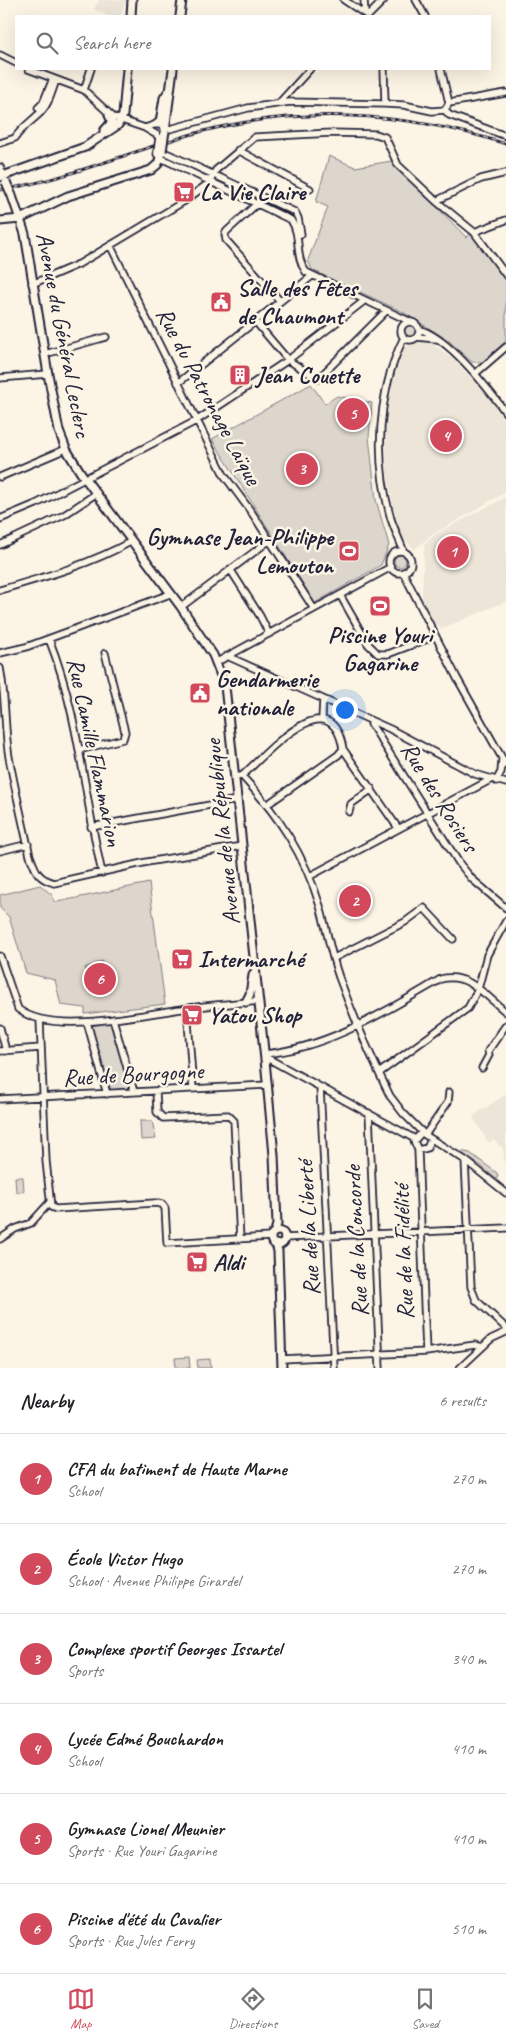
<!DOCTYPE html>
<html lang="en">
<head>
<meta charset="utf-8">
<style>
  :root { --surface:#fff; --page:#f6f6f6; --text:#202124; --muted:#757577; --line:#e0e0e0; --accent:#d1495b }
  body { margin:0; font-family:Caveat,sans-serif; background:var(--page); color:var(--text) }
  .you { position:absolute; left:344px; top:709px; width:18px; height:18px; margin:-12px; border:4px solid #fff; border-radius:50%; background:#1a73e8; box-shadow:0 0 0 8px #1a73e833 }
  .badge { display:grid; place-items:center; width:32px; height:32px; border-radius:50%; background:var(--accent); color:#fff; font-size:16px; font-weight:700 }
  .pin { position:absolute; translate:-50% -50%; border:2px solid #fff; box-shadow:0 1px 5px #0006 }
  .list { margin:0; padding:0; list-style:none }
  h2 { display:flex; justify-content:space-between; align-items:center; height:65px; margin:0; padding:0 20px; font-size:21px }
  h2 small { font-size:16px; font-weight:400; color:var(--muted) }
  .list li { display:grid; grid-template-columns:32px 1fr auto; gap:15px; align-items:center; box-sizing:border-box; height:90px; padding:0 20px; border-top:1px solid var(--line) }
  .list b { display:block; font-size:19px; white-space:nowrap }
  .list p { margin:0; font-size:16px; white-space:nowrap; color:var(--muted) }
  .list em { font-size:16px; font-style:normal; color:var(--muted) }
  .icon { flex:none; width:28px; height:28px; fill:none; stroke:currentColor; stroke-width:2; stroke-linecap:round; stroke-linejoin:round }
  .map { position:relative; flex:none; width:506px; height:1368px; overflow:hidden }
  .search { position:absolute; background:var(--surface); box-shadow:0 5px 20px #0002; left:15px; right:15px; top:15px; height:55px; display:flex; align-items:center; gap:12px; box-sizing:border-box; padding:0 18px; border-radius:0px; color:var(--muted); font-size:19px }
  .sheet { height:605px; background:var(--surface) }
  nav { display:flex; justify-content:space-around; align-items:center; box-sizing:border-box; height:70px; border-top:1px solid var(--line); background:var(--surface); font-size:14px; color:var(--muted) }
  nav a { display:grid; justify-items:center; gap:2px }
  nav .on { color:var(--accent) }
  .map>svg:first-child { display:block }
</style>
</head>
<body>
<div class="map">
<svg width="506" height="1368" viewBox="0 0 506 1368">
  <rect width="100%" height="100%" fill="#fcf5e5"/>
  <filter id="ink" filterUnits="userSpaceOnUse"><feTurbulence type="fractalNoise" baseFrequency=".02" numOctaves="2"/><feDisplacementMap in="SourceGraphic" scale="10" xChannelSelector="R" yChannelSelector="G"/><feConvolveMatrix kernelMatrix="1 2 1 2 8 2 1 2 1" color-interpolation-filters="sRGB"/></filter>
  <g filter="url(#ink)">
    <!-- built -->
    <path fill="#ece5d8" d="M99,0h27l-6,16h-12l-14,-7z
      M425,340l7,3 25,20 30,32 19,29v68l-74,43 -17,14 -14,-12 -8,-31 -6,-35 -2,-47 8,-47 9,-30z
      M506,497v104l-65,28 -7,-6 -12,-24 2,-54 12,-11z
      M506,1094v81l-3,-27 -10,-8 -4,3 -16,-25 3,-4z"/>
    <!-- green -->
    <path fill="#dcd6cc" stroke="#7f7c84" d="M329,156l26,11 37,-6 75,77 3,-5 2,2 34,46v60l-23,21h-11l-24,-22 -47,-29 -89,-41 -4,-10 20,-53 -12,-5z
      M404 331a6 6 0 1 1 12 0a6 6 0 1 1-12 0Z
      M311,384l14,20 12,-8 35,7 -3,34 7,63 13,45 -8,20 -66,38 -103,-164z
      M394 561a6 6 0 1 1 12 0a6 6 0 1 1-12 0Z
      M149,883l16,121 -80,10v-6l-24,-3 -6,-25 -29,-7 -17,-56 -9,-9v-13l40,-10 12,10 2,6 3,1z
      M110,1022l21,66 -20,2 -20,-65z
      M140,1121h12l4,18 -15,1z
      M455,1150l15,3 27,20 1,4 -2,2 -16,-14z
      M15,1177h8l1,14 -8,1z
      M189,1357l1,11h-14l-1,-10z
      M210,1359l1,9h-13l-1,-8z"/>
    <!-- water -->
    <path fill="#b2adab" stroke="#78757e" d="M102,961l5,10 -17,8 -5,-11z
      M105,973l3,6 -2,5 -6,2 -6,-1 -3,-3z"/>
    <g fill="none" stroke-linecap="round" stroke-linejoin="round">
      <!-- minor casing -->
      <g stroke="#22223b" stroke-width="9">
        <path id="minor" d="M344,0l24,16
          M364,0l1,13
          M416,0l9,16
          M368,16l16,-16
          M0,55l16,8
          M28,69l56,21 29,27 32,11 12,7
          M384,69l1,35
          M441,69l8,34
          M84,90l7,-21
          M280,102l30,-33
          M38,108l5,-5 9,-22
          M445,110l4,-7 57,-10
          M145,128l12,-4 13,5 78,-21 42,-6 95,2 19,1 28,6 13,-1 4,5 57,21
          M0,143l15,-5c6,-10 17,-17 26,-26 8,-8 11,-21 15,-32
          M238,150l72,39
          M162,151l133,61 3,6 3,16
          M157,154l4,4 130,62c11,16 3,36 15,52l105,50
          M0,167l4,9
          M260,201l-33,30 -2,3 1,6 54,61
          M436,201l45,-22 25,-6
          M474,232l32,-12
          M111,247l113,228 28,38 62,96
          M32,284l47,-20 104,-62 26,-19 7,-13 39,-33 77,-4 44,1 9,3 13,28 38,36 38,31 32,43
          M255,321l33,39 30,19 68,-68
          M401 331a9 9 0 1 1 18 0a9 9 0 1 1-18 0Z
          M419,329c31,10 68,58 87,84
          M417,337l19,2
          M404,338c-6,10 -9,21 -13,32 -14,49 -14,100 0,149 4,12 9,22 13,33
          M45,354l61,-17
          M476,373l30,-26
          M0,378l48,-4
          M178,383l134,-107
          M0,477l66,-28
          M0,519l36,-15 160,-83 92,-61 76,-59
          M0,545l64,-30 33,-22
          M389 562a11 11 0 1 1 22 0a11 11 0 1 1-22 0Z
          M230,569l30,47 9,18
          M403,572l54,106 49,87
          M0,590c45,-13 91,-26 132,-49
          M340,595l28,49 10,10h10l47,-18
          M181,607l89,-67
          M49,639c30,75 35,156 53,234
          M0,653l26,-6 144,-53
          M227,656l163,73 85,45 31,9
          M217,662l174,-95
          M0,668c6,30 4,59 9,89 6,33 14,66 21,99 6,15 7,22 24,27l93,-21 95,-16
          M322,719l1,-19
          M372,721l-1,3 88,139 13,16 34,29
          M343,749l55,79
          M79,750l44,-11 2,-7 -20,-79
          M240,776h2c24,-22 89,-97 101,-27l-5,6 -70,49
          M242,776c37,40 62,78 78,130 7,24 11,50 20,74 14,38 32,79 50,116l13,17 22,22 40,25 41,33
          M496,781l5,-9 1,-12
          M349,812l2,-8 21,-15
          M91,827l146,-27
          M0,851l28,-7
          M310,876l180,-96
          M0,956l18,53c34,27 123,5 164,0 25,-4 51,-5 76,-8
          M334,958l71,-36 19,-14 29,31
          M187,1008l6,81
          M113,1019l21,73
          M40,1020l6,141 5,46 5,2 99,-6 7,1 3,4 2,35 104,-6
          M87,1022l20,72
          M0,1028l6,23
          M0,1051l41,-3
          M264,1054c65,-6 122,-43 177,-75 27,-7 45,17 65,33
          M265,1060l4,-1 146,80
          M482,1068l7,-13 -1,-4 18,-26
          M379,1073l89,-65 10,-19 9,-34 19,-34
          M320,1087l14,281
          M156,1091l1,21 6,6 65,-3 6,6 6,118
          M0,1099l267,-14
          M369,1113l11,255
          M422,1132l-8,9 4,9 9,-2 4,-9
          M425,1135l23,-33 1,-10
          M418,1150l8,202
          M465,1160l6,127 5,13 30,28
          M284,1238l222,-10
          M0,1239l15,-10 16,-6 19,-21
          M282,1359l144,-7 49,-7 7,2
          M460,1368l31,-29 15,-7"/>
      </g>
      <!-- major casing -->
      <g stroke="#22223b" stroke-width="11">
        <path id="major" d="M131,16l1,-16
          M180,16l2,-16
          M157,124l3,-2 4,-24 4,-6
          M104,131l8,-9 -3,-7
          M165,131l8,-62
          M0,177l85,-30 33,-22 5,-10 4,-46
          M12,196l13,38 23,140 11,57 7,18 15,24 100,134 32,48 12,31 40,374 9,95 3,69 -2,8
          M0,221l20,-2 48,-23 83,-26 7,-6 4,-13
          M246,1002l4,-8 3,-19
          M271 1238a7 7 0 1 1 14 0a7 7 0 1 1-14 0Z
          M276,1244l2,7 4,117"/>
      </g>
      <!-- minor -->
      <use href="#minor" stroke="#fcf5e5" stroke-width="5.5"/>
      <!-- major -->
      <use href="#major" stroke="#fcf5e5" stroke-width="7"/>
      <!-- rail casing -->
      <g stroke="#22223b" stroke-width="3">
        <path id="rail" d="M0,190c65,-10 126,-37 189,-55 103,-30 216,-24 317,9"/>
      </g>
      <!-- rail -->
      <use href="#rail" stroke="#fcf5e5" stroke-width="1" stroke-dasharray="4" stroke-linecap="butt"/>
      <!-- minor-bridge casing -->
      <g stroke="#22223b" stroke-width="9" stroke-linecap="butt">
        <path id="minor-bridge" d="M157,152l2,-14 -2,-3"/>
      </g>
      <!-- major-bridge casing -->
      <g stroke="#22223b" stroke-width="11" stroke-linecap="butt">
        <path id="major-bridge" d="M162,151l3,-20
          M6,182l6,14"/>
      </g>
      <!-- minor-bridge -->
      <use href="#minor-bridge" stroke="#fcf5e5" stroke-width="5.5"/>
      <!-- major-bridge -->
      <use href="#major-bridge" stroke="#fcf5e5" stroke-width="7"/>
    </g>
  </g>
  <!-- icons -->
  <defs>
    <g id="supermarket-square" transform="scale(1.125)"><rect x="-9" y="-9" width="18" height="18" rx="4" fill="#d1495b" stroke="#fcf5e5"/><path d="M-6-5.5h2.5l.6 2H6L4.5 2H-2.5L-4.4-4H-6ZM-1.5 3.2a1.3 1.3 0 1 0 .1 0ZM3 3.2a1.3 1.3 0 1 0 .1 0Z" fill="#fff"/></g>
    <g id="civic-square" transform="scale(1.125)"><rect x="-9" y="-9" width="18" height="18" rx="4" fill="#d1495b" stroke="#fcf5e5"/><path d="M-.6-6.5H3V-4.5H.6V-3L4-1V1h2V6H-6V1h2V-1L-.6-3ZM-1.2 2.5V6h2.4V2.5Z" fill="#fff"/></g>
    <g id="building-square" transform="scale(1.125)"><rect x="-9" y="-9" width="18" height="18" rx="4" fill="#d1495b" stroke="#fcf5e5"/><path d="M-4-6H4V6H1V3H-1V6H-4ZM-2.5-4.3h1.7v1.8h-1.7ZM.8-4.3h1.7v1.8H.8ZM-2.5-1h1.7V.8h-1.7ZM.8-1h1.7V.8H.8Z" fill="#fff"/></g>
    <g id="stadium-square" transform="scale(1.125)"><rect x="-9" y="-9" width="18" height="18" rx="4" fill="#d1495b" stroke="#fcf5e5"/><path d="M0-5a6.5 5 0 1 0 0 10a6.5 5 0 1 0 0-10ZM-3.5-1.8h7v3.6h-7Z" fill="#fff"/></g>
  </defs>
  <g fill-rule="evenodd">
    <use href="#supermarket-square" x="184" y="192"/>
    <use href="#civic-square" x="221" y="302"/>
    <use href="#building-square" x="240" y="375"/>
    <use href="#stadium-square" x="349" y="551"/>
    <use href="#stadium-square" x="380" y="606"/>
    <use href="#civic-square" x="200" y="693"/>
    <use href="#supermarket-square" x="182" y="959"/>
    <use href="#supermarket-square" x="192" y="1015"/>
    <use href="#supermarket-square" x="197" y="1262"/>
  </g>
  <g text-anchor="middle" stroke-width="5" stroke-linejoin="round" paint-order="stroke">
    <!-- poi labels -->
    <g font-size="24" font-weight="bold" fill="#22223b" stroke="#fcf5e5" text-anchor="start">
      <text x="200" y="200">La Vie Claire</text>
      <text x="237" y="296">Salle des Fêtes<tspan x="237" dy="28">de Chaumont</tspan></text>
      <text x="256" y="383">Jean Couette</text>
      <text x="333" y="545" text-anchor="end">Gymnase Jean-Philippe<tspan x="333" dy="28">Lemouton</tspan></text>
      <text x="380" y="643" text-anchor="middle">Piscine Youri<tspan x="380" dy="28">Gagarine</tspan></text>
      <text x="216" y="687">Gendarmerie<tspan x="216" dy="28">nationale</tspan></text>
      <text x="198" y="967">Intermarché</text>
      <text x="208" y="1023">Yatou Shop</text>
      <text x="213" y="1270">Aldi</text>
    </g>
    <!-- street labels -->
    <g font-size="24" fill="#22223b" stroke="#fcf5e5">
      <text transform="translate(64 335) rotate(79)" y="8">Avenue du Général Leclerc</text>
      <text transform="translate(209 396) rotate(62)" y="8">Rue du Patronage Laïque</text>
      <text transform="translate(95 752) rotate(78)" y="8">Rue Camille Flammarion</text>
      <text transform="translate(440 797) rotate(58)" y="8">Rue des Rosiers</text>
      <text transform="translate(222 832) rotate(-96)" y="8">Avenue de la République</text>
      <text transform="translate(133 1074) rotate(-3)" y="8">Rue de Bourgogne</text>
      <text transform="translate(308 1228) rotate(-93)" y="8">Rue de la Liberté</text>
      <text transform="translate(356 1241) rotate(-93)" y="8">Rue de la Concorde</text>
      <text transform="translate(403 1252) rotate(-92)" y="8">Rue de la Fidélité</text>
    </g>
  </g>
</svg>
<div class="you"></div>
<div class="pin badge" style="left:453px;top:552px">1</div>
<div class="pin badge" style="left:355px;top:901px">2</div>
<div class="pin badge" style="left:302px;top:469px">3</div>
<div class="pin badge" style="left:446px;top:436px">4</div>
<div class="pin badge" style="left:353px;top:414px">5</div>
<div class="pin badge" style="left:100px;top:979px">6</div>
<div class="search"><svg class="icon" aria-label="search" viewBox="0 0 24 24"><circle cx="10" cy="10" r="6"/><path d="M15 15l6 6"/></svg>Search here</div>
</div>
<section class="sheet">
<h2>Nearby<small>6 results</small></h2>
<ul class="list">
<li><span class="badge">1</span><div><b>CFA du batiment de Haute Marne</b><p>School</p></div><em>270 m</em></li>
<li><span class="badge">2</span><div><b>École Victor Hugo</b><p>School · Avenue Philippe Girardel</p></div><em>270 m</em></li>
<li><span class="badge">3</span><div><b>Complexe sportif Georges Issartel</b><p>Sports</p></div><em>340 m</em></li>
<li><span class="badge">4</span><div><b>Lycée Edmé Bouchardon</b><p>School</p></div><em>410 m</em></li>
<li><span class="badge">5</span><div><b>Gymnase Lionel Meunier</b><p>Sports · Rue Youri Gagarine</p></div><em>410 m</em></li>
<li><span class="badge">6</span><div><b>Piscine d'été du Cavalier</b><p>Sports · Rue Jules Ferry</p></div><em>510 m</em></li>
</ul>
</section>
<nav>
<a class="on"><svg class="icon" aria-label="map" viewBox="0 0 24 24"><path d="M3 6l6-2 6 2 6-2v14l-6 2-6-2-6 2zM9 4v14M15 6v14"/></svg>Map</a>
<a><svg class="icon" aria-label="directions" viewBox="0 0 24 24"><path d="M12 3l9 9-9 9-9-9zM9 14v-3h6M13 9l2 2-2 2"/></svg>Directions</a>
<a><svg class="icon" aria-label="saved" viewBox="0 0 24 24"><path d="M7 4h10v16l-5-4-5 4z"/></svg>Saved</a>
</nav>
</body>
</html>
